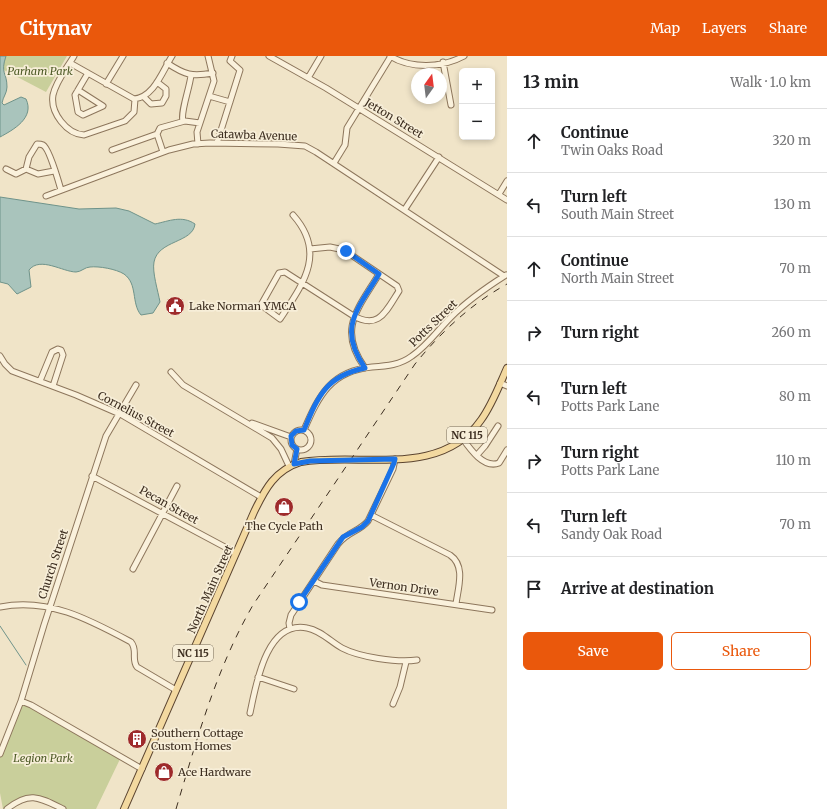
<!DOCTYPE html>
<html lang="en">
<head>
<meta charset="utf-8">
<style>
  :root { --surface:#fff; --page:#f6f6f6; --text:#202124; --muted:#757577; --line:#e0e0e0; --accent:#ea580c }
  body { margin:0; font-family:Merriweather,serif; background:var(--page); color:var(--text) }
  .controls { position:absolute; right:12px; top:12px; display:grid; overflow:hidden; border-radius:6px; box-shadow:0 2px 6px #0003 }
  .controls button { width:36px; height:36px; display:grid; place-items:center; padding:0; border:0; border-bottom:1px solid var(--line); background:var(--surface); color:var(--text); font:20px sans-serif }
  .compass { position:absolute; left:411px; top:12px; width:36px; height:36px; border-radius:50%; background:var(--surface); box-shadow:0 2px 6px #0003; rotate:14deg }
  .stop { position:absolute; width:12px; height:12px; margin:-9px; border:3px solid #1a73e8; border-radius:50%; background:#fff }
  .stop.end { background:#1a73e8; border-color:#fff; box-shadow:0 1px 4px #0008 }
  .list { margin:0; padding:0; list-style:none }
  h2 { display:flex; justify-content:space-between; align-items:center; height:52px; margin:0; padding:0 16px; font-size:17px }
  h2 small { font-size:13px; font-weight:400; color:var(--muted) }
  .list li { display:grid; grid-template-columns:26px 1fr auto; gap:12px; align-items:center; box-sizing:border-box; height:64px; padding:0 16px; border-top:1px solid var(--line) }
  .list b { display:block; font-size:15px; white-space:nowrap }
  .list p { margin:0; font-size:13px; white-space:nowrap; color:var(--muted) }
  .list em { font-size:13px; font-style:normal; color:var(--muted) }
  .actions { display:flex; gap:8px; padding:12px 16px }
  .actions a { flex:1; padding:9px 0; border:1px solid var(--accent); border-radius:6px; text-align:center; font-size:14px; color:var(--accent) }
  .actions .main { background:var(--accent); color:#fff }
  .icon { flex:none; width:22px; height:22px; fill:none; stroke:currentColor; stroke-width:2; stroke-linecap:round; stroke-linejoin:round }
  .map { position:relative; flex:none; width:507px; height:753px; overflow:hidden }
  header { display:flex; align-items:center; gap:24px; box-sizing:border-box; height:56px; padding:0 20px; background:var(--accent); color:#fff }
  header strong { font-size:19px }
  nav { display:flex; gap:22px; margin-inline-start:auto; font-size:14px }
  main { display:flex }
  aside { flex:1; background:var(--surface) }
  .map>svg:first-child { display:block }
</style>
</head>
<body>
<header>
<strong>Citynav</strong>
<nav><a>Map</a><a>Layers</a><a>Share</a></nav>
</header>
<main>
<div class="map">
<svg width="507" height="753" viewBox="0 0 507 753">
  <rect width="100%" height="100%" fill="#f0e4c8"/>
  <!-- green -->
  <path fill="#c9cf9b" d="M6,0h61l-21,36 -44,-23z
    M21,645l100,56 -25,52h-32l-33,-12 -28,12 -3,-16v-38z"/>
  <!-- water -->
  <path fill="#a9c4bc" stroke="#6f938a" d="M0,0h6c-6,18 1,16 1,31 0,6 -4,10 -5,16l2,2 17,-8 5,2c9,19 -13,31 -26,38z
    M0,141l79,12 37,-1 13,3 26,13c14,-3 27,-9 40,0 -2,19 -37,16 -41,38 -2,10 4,29 6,40l-7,11 -12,2c-10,-12 -3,-31 -17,-41 -8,-5 -25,-8 -34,-7 -5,0 -9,5 -14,5 -13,0 -36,-16 -47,-2l2,17 -14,7 -9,-10 -8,-2z"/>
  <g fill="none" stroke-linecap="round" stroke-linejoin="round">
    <!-- stream -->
    <path stroke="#6f938a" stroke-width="1" d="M0,570l26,39"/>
    <!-- minor casing -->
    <g stroke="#8d765c" stroke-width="7">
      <path id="minor" d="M74,0c-7,12 -18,25 -21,39 -3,18 14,39 31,40l41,-14 9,-9 1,-13
        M269,0l57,32 181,112
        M390,0c21,13 52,12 74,0
        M443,6l8,43
        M70,7l64,36c20,-2 28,-27 38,-43
        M167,7c18,12 25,14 46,10
        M308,22l13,-22
        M106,28l17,-28
        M78,34l25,16 -20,9 -5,-3 -3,-17 13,-22
        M209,40l21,6
        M144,41l7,7 11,-1 4,-7v-7l-9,-7
        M183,65c-3,-8 7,-34 8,-46
        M217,87l23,-73 -10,-9 2,-5
        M198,88l-1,-12 17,-51 -6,-25
        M112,94l45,-16
        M163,96l-6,-18 3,-6 25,-7 15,2
        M334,107l11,-18 2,-17 44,-72
        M6,113l10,5 10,-5
        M54,115l-16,3 -12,-5 3,-12 8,-13c2,0 4,0 6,1 6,3 16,38 18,45
        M499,138l8,-13
        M46,140l123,-46 24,-6 17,-1 68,1 27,2 11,6 188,124
        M405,153l34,-52
        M293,159c34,38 10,69 -13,104l-19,-14 18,-32 6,-1 3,2 64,41c27,16 34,-4 47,-24l-2,-5 -53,-36 -14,-3 -20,2
        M0,300l5,8 7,7 64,24 46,20 139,82
        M365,312c-28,-39 -7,-59 14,-94
        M171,316l12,13 89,53 9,11 8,17
        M40,325l12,-29 6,-3 3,1 2,5 -10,31
        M500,327l7,3
        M252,367l39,14
        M291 384a10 10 0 1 1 20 0a10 10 0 1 1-20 0Z
        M304,374c15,-35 27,-59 68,-63 15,-1 28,-2 40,-11 15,-10 26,-26 39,-39 16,-16 36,-30 55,-42
        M463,383c7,10 21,30 36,24l8,-13
        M477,399l8,-9 13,-20
        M294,408l3,-15
        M92,420l144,77
        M371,459l79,40c16,11 8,33 6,49
        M133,513l44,-83
        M314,525l8,4 170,25
        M0,551c48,-10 90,13 131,35 7,8 0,17 6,25l39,23
        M290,573l-1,-6 2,-8 47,-71c10,-13 21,-12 30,-23l25,-52 2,-10
        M258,621l36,12
        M21,645l10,4 111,64
        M393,648l7,-17 6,-25
        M250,657c6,-28 16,-93 57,-85 13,2 24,14 35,20 17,9 55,15 75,12
        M0,698l21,-53 23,-76 62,-189 30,-51
        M7,753c22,-18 32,-12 56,0"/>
    </g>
    <!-- major casing -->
    <g stroke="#5b4430" stroke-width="8">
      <path id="major" d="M124,753l130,-297c11,-23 21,-42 47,-50 60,-10 139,17 180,-42 11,-15 18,-34 26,-52"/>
    </g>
    <!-- minor -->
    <use href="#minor" stroke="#faf1dc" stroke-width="5"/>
    <!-- major -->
    <use href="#major" stroke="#f3d9a0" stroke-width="6"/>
    <!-- rail -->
    <path stroke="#3d2e20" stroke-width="1" stroke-dasharray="7 7" stroke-linecap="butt" d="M176,753c21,-70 40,-140 77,-204l162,-241c26,-32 56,-60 92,-80"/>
  </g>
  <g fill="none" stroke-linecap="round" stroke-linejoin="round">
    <!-- route -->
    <path stroke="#1a73e8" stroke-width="5" d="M299,546l44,-65 19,-10 6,-6 26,-58 1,-4 -85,2 -16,3 3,-15 -5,-4 -1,-9 5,-5 8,-1c14,-34 22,-54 61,-62 -28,-40 -7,-59 14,-94l-33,-23"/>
  </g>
  <!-- icons -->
  <defs>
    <g id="civic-disc" transform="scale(1)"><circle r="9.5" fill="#9e2a2b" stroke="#f7eed8"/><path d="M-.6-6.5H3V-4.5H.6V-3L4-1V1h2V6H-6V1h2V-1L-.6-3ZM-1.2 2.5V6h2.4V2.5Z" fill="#fff"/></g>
    <g id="shop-disc" transform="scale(1)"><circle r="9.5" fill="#9e2a2b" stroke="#f7eed8"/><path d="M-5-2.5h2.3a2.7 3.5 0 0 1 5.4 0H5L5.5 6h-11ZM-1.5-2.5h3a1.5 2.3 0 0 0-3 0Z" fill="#fff"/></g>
    <g id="building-disc" transform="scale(1)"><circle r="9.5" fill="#9e2a2b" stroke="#f7eed8"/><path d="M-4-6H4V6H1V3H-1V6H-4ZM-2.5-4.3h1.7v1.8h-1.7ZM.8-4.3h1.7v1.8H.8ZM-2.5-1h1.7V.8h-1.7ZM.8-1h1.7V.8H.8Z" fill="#fff"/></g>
  </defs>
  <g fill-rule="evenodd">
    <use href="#civic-disc" x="175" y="250"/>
    <use href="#shop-disc" x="284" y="451"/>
    <use href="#building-disc" x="137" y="683"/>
    <use href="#shop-disc" x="164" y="716"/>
  </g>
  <g text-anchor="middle" stroke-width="3.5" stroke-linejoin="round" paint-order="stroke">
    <!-- shield labels -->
    <g fill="#f7eed8" stroke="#756857" stroke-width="1">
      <rect x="447" y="371" width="40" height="16" rx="3"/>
      <rect x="173" y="589" width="40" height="16" rx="3"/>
    </g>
    <g font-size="10" font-weight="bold" fill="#3d2e20">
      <text x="467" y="383">NC 115</text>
      <text x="193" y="601">NC 115</text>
    </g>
    <!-- park labels -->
    <g font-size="11" font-style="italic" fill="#4d5a26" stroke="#f7eed8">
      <text x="40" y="19">Parham Park</text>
      <text x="43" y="706">Legion Park</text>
    </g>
    <!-- street labels -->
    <g font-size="11" fill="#3d2e20" stroke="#f7eed8">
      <text transform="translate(394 62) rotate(31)" y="4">Jetton Street</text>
      <text transform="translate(254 79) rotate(2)" y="4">Catawba Avenue</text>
      <text transform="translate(433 267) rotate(-44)" y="4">Potts Street</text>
      <text transform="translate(136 358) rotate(28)" y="4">Cornelius Street</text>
      <text transform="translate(169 449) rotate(29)" y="4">Pecan Street</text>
      <text transform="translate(53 508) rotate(-72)" y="4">Church Street</text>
      <text transform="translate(404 531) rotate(8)" y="4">Vernon Drive</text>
      <text transform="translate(210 533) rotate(-66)" y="4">North Main Street</text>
    </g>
    <!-- poi labels -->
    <g font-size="11" fill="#3d2e20" stroke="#f7eed8" text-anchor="start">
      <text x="189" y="254">Lake Norman YMCA</text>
      <text x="284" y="474" text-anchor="middle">The Cycle Path</text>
      <text x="151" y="681">Southern Cottage<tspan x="151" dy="13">Custom Homes</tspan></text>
      <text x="178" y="720">Ace Hardware</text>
    </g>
  </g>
</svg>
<div class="controls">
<button>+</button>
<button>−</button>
</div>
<svg class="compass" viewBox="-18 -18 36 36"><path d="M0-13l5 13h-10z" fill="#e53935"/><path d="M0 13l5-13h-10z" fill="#757577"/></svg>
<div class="stop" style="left:299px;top:546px"></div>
<div class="stop end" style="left:346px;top:195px"></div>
</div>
<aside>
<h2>13 min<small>Walk · 1.0 km</small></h2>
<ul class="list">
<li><svg class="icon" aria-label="ahead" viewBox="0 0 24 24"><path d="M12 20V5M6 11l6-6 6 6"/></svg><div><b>Continue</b><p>Twin Oaks Road</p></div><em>320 m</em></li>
<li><svg class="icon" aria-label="left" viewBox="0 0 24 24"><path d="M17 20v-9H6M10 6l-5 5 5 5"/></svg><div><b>Turn left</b><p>South Main Street</p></div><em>130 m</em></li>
<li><svg class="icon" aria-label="ahead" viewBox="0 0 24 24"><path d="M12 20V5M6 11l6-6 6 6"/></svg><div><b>Continue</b><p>North Main Street</p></div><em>70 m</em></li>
<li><svg class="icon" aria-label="right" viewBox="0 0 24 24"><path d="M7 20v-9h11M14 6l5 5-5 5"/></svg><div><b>Turn right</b></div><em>260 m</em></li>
<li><svg class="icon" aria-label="left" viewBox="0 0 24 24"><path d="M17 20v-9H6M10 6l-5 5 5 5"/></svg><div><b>Turn left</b><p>Potts Park Lane</p></div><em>80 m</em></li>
<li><svg class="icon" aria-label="right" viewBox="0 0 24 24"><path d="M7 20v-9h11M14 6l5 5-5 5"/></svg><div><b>Turn right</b><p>Potts Park Lane</p></div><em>110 m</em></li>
<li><svg class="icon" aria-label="left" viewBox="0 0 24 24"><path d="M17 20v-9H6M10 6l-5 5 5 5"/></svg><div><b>Turn left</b><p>Sandy Oak Road</p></div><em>70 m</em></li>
<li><svg class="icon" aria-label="arrive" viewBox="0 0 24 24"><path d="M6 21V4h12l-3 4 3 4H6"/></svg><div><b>Arrive at destination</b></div></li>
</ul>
<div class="actions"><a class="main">Save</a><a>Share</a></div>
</aside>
</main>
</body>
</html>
